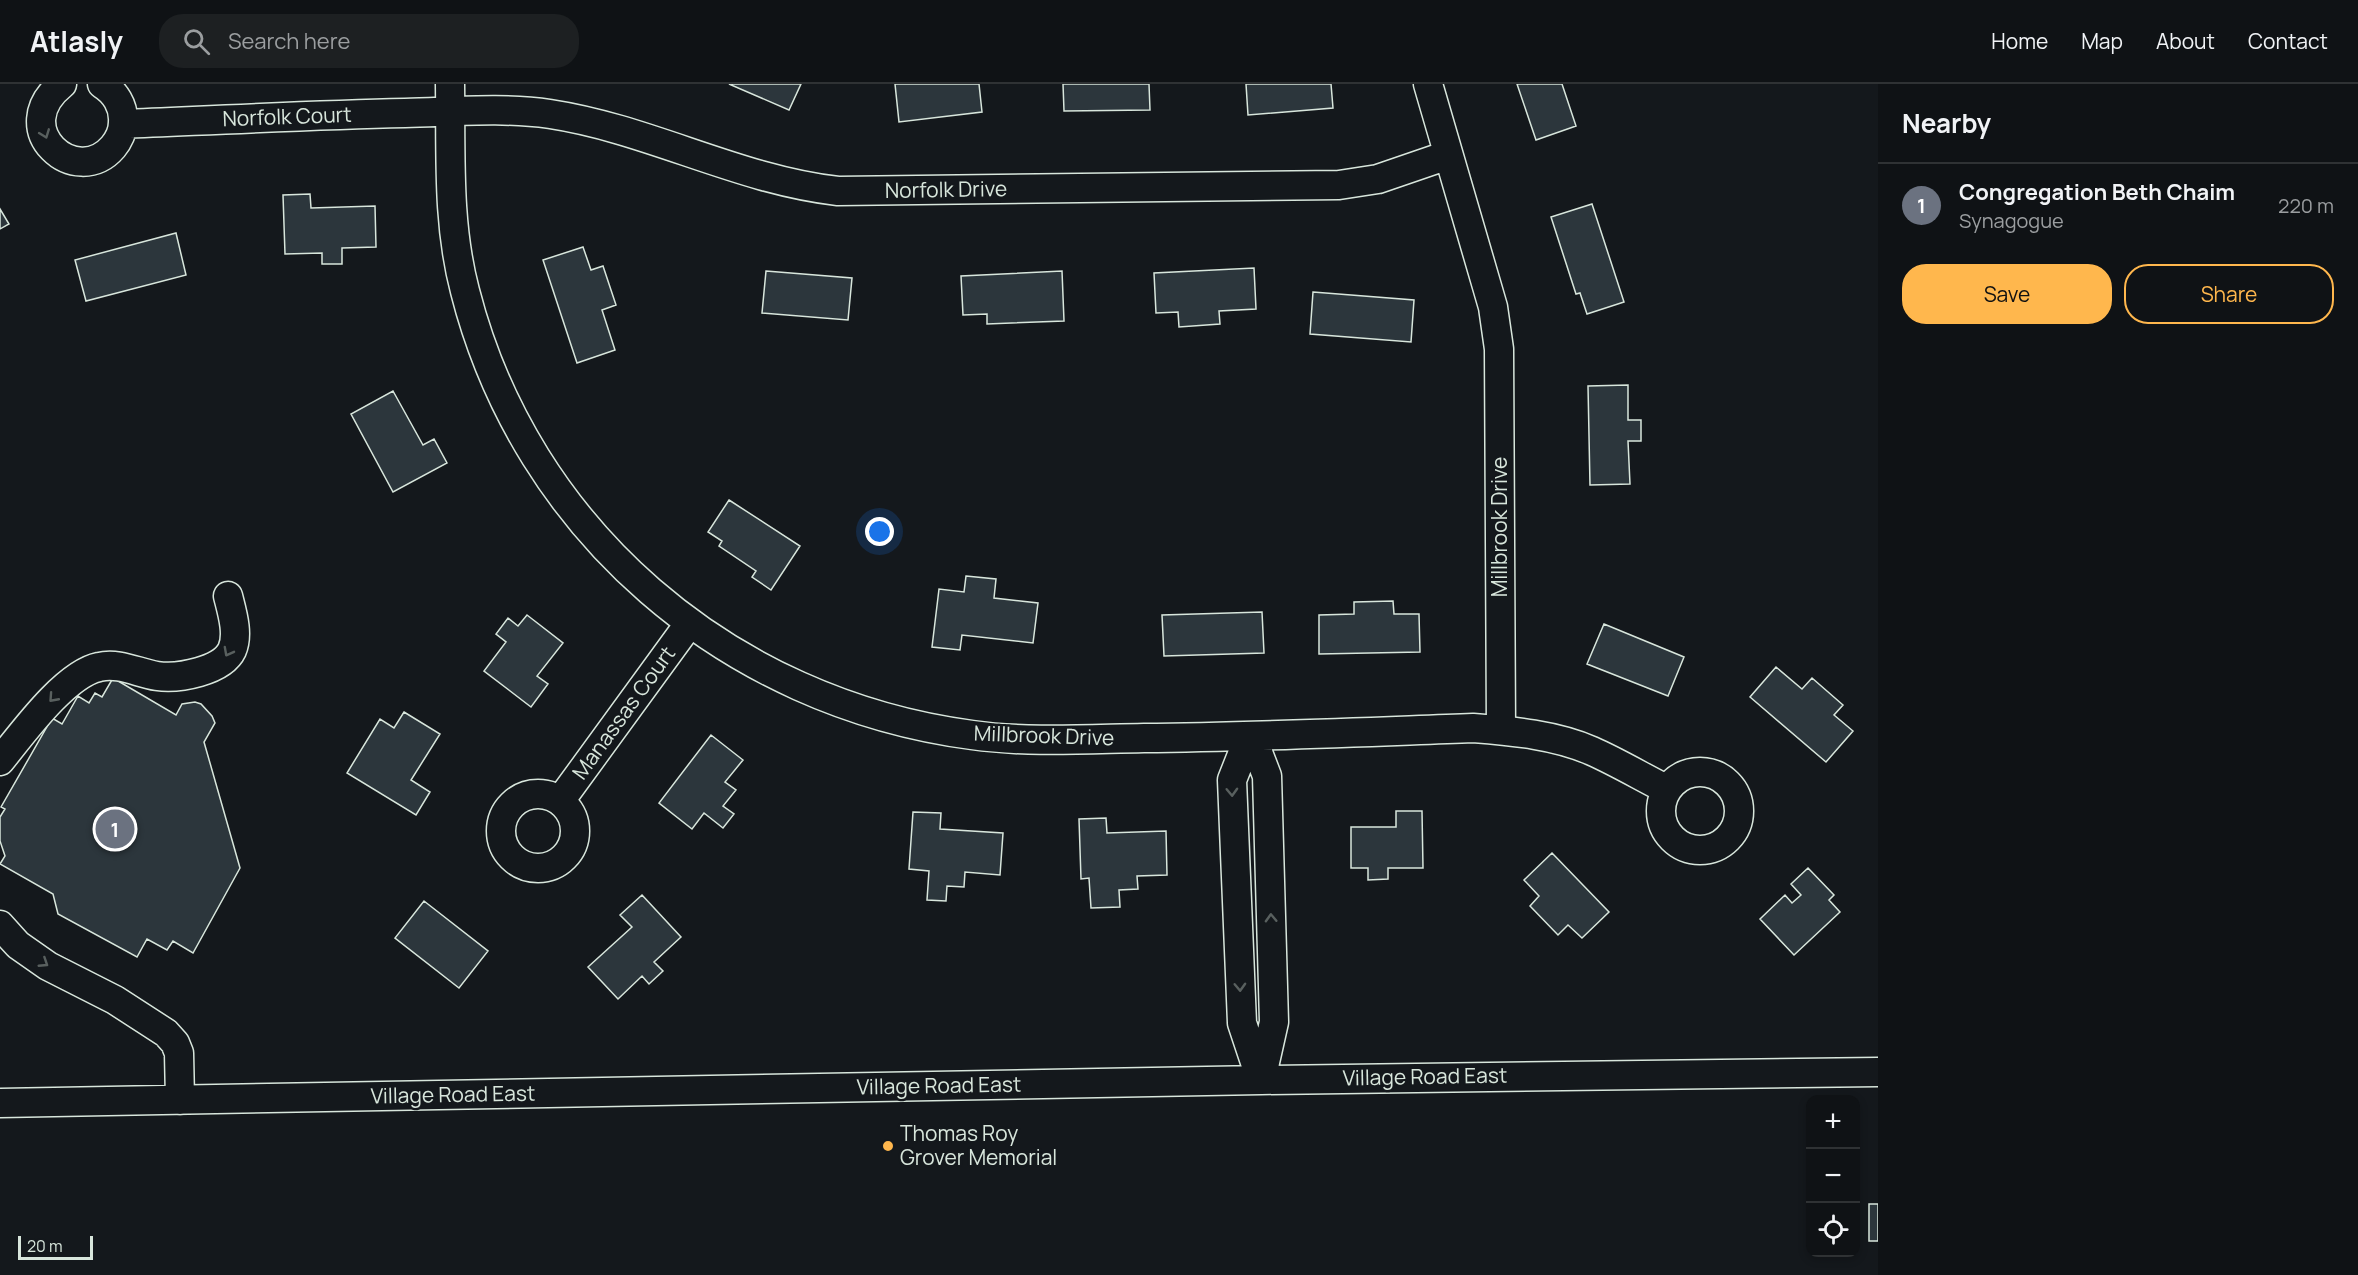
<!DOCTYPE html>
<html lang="en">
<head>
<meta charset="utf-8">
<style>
  :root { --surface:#0f1215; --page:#1d2022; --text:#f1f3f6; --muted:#9b9ea0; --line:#2f3234; --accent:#ffb74d }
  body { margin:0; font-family:Manrope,sans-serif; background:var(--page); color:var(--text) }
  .controls { position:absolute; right:18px; bottom:18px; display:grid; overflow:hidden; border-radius:12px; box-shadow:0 3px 9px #0003 }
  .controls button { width:54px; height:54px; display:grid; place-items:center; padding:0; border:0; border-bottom:2px solid var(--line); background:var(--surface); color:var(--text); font:30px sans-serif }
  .scale { position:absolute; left:18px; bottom:15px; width:75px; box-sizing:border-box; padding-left:6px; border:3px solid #d8e6dc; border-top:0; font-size:16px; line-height:21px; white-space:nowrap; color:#d8e6dc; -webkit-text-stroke:4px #14181c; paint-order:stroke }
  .you { position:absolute; left:880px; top:448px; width:21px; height:21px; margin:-15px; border:4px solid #fff; border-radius:50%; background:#1a73e8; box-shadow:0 0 0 9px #1a73e833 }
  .badge { display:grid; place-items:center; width:39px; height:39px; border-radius:50%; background:var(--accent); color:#fff; font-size:20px; font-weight:700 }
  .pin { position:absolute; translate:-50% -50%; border:3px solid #fff; box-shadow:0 2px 6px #0006 }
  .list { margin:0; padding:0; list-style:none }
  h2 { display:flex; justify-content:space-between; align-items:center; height:78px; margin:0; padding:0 24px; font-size:26px }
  h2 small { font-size:20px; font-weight:400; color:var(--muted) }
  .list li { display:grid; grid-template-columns:39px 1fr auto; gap:18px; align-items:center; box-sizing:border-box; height:84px; padding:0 24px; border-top:2px solid var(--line) }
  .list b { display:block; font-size:22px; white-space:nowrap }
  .list p { margin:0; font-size:20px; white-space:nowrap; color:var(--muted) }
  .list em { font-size:20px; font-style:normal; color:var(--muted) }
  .actions { display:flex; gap:12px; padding:18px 24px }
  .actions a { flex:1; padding:14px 0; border:2px solid var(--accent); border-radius:24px; text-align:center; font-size:21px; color:var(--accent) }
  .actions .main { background:var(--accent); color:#111 }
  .icon { flex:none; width:33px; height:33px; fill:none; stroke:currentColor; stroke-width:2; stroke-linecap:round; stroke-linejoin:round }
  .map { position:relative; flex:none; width:1878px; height:1191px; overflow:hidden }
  header { display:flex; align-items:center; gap:36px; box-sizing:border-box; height:84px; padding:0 30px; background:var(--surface); border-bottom:2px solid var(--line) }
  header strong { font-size:28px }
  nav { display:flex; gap:33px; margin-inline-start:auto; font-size:21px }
  .search { width:420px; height:54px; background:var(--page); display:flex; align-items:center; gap:15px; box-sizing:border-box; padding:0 21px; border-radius:24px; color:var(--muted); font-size:22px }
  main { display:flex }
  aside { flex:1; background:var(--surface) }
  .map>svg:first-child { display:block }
</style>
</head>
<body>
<header>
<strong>Atlasly</strong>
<div class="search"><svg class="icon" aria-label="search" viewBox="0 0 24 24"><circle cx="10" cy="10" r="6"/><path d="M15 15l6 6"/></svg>Search here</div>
<nav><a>Home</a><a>Map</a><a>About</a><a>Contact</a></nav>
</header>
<main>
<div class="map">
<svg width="1878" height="1191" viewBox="0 0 1878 1191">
  <rect width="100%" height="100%" fill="#14181c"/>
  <!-- building -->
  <path fill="#2c363c" stroke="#d8e6dc" stroke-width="1.5" d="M729,0h72l-12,26z
    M895,0h84l3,28 -83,10z
    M1063,0h86l1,26 -86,1z
    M1246,0h85l2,24 -85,7z
    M1517,0h45l14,42 -40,14z
    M310,110l1,14 64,-2 1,41 -34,1v16h-20v-11l-37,1 -2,-59z
    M1592,120l32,98 -37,12 -7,-21 -4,1 -25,-77z
    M0,125l9,15 -9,5z
    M176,149l10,42 -100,26 -11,-41z
    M583,163l8,23 12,-4 13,39 -14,5 13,40 -38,13 -34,-103z
    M1254,184l2,41 -37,2 1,13 -41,3 -1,-15 -22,1 -2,-40z
    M766,187l86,7 -4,42 -86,-7z
    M1062,187l2,50 -77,3v-10l-24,1 -2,-39z
    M1313,208l101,8 -3,42 -101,-8z
    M1628,301v35h13v21h-13l2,43 -40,1 -2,-99z
    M393,307l30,54 11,-6 13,24 -54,29 -42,-78z
    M729,416l71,46 -29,44 -19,-13 4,-6 -37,-25 3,-5 -14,-9z
    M966,492l30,3 -2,19 44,5 -5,40 -71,-8 -2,15 -28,-3 7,-58 25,3z
    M1393,517l1,13h25l1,38 -101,2v-39l35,-1v-12z
    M1262,528l2,41 -100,3 -2,-41z
    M527,531l36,28 -26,33 11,8 -17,23 -47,-36 22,-29 -10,-8 12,-16 10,8z
    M1604,540l80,33 -16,39 -81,-32z
    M1776,583l26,22 10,-11 31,27 -9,10 19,16 -27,31 -76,-65z
    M113,594l63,37 6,-11 13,-2 6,2 11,12 3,7 -11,19 36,126 -47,85 -20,-12 -6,9 -20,-11 -10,18 -79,-43 -5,-20 -53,-30 5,-8 -5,-15v-24l5,-8 -4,-2 51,-89 10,6 16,-28 11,7 6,-10 7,4z
    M404,628l36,22 -29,46 19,12 -14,23 -69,-42 33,-54 14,9z
    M711,651l32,25 -18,22 11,8 -13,16 11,8 -11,14 -19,-15 -12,16 -33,-26z
    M1396,727h26l1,57h-35v11l-20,1v-12h-17v-41h45z
    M913,728l28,1 -1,16 63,4 -3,42 -35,-3 -1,15 -17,-1 -1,15 -19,-1 2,-29 -20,-2z
    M1106,734l1,15 59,-2 1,44 -30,1 1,13 -19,1 1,17 -29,1 -2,-30 -8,1 -2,-60z
    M1552,769l57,59 -27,26 -14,-13 -10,10 -28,-29 9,-10 -15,-16z
    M1808,784l26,27 -5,5 11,12 -46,43 -34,-36 25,-24 7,8 9,-8 -10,-11z
    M642,811l39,42 -27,25 9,9 -14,13 -7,-8 -24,23 -30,-32 44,-40 -12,-12z
    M424,817l64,50 -29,37 -64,-50z
    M1869,1120h9v37h-9z"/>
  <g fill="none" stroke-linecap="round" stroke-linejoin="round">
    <!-- minor casing -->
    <g stroke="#d8e6dc" stroke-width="31">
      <path id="minor" d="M62,0c-56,45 14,106 51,63 5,-6 10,-16 10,-25 1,-16 -8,-30 -21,-38
        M450,0c1,70 -3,139 15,207 61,240 264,412 507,444 57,8 115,4 172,3 110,-1 220,-6 329,-10 39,3 83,7 119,23 25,11 50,26 74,38
        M1428,0l65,223 6,42 2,381
        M123,40c94,-4 188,-9 282,-11 47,-1 97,-6 145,1 99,15 189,66 288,77l501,-6 39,-6 70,-24
        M1249,653l-17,43 10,243 19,57
        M1252,653l15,39 7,246 -13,58
        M0,677c22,-27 65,-87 99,-94 20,-5 39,6 58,9 22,3 65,-5 75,-26 7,-16 0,-38 -4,-54
        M1661 727a39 39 0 1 1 78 0a39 39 0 1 1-78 0Z
        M501 747a37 37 0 1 1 74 0a37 37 0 1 1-74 0Z
        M560,717l129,-177
        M0,841l18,20 30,21 67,34 51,33 9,10 4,10 1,47
        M0,1019l1261,-23 617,-8"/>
    </g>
    <!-- minor -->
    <use href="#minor" stroke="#14181c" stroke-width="28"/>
  </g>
  <!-- one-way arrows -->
  <defs><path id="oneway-chevron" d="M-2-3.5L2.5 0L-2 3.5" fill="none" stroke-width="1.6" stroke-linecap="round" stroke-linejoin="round" transform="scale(1.5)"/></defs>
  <g stroke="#59605f">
    <use href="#oneway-chevron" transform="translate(45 50) rotate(69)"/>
    <use href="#oneway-chevron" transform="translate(228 568) rotate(118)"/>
    <use href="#oneway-chevron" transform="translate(53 614) rotate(132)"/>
    <use href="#oneway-chevron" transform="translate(1232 708) rotate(88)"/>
    <use href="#oneway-chevron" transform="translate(1271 834) rotate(-92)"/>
    <use href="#oneway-chevron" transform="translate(44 879) rotate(33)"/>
    <use href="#oneway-chevron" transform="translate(1240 903) rotate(88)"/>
  </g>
  <!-- markers -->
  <circle fill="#ffb74d" stroke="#14181c" stroke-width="2" cx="888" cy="1062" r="6"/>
  <g text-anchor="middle" stroke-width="4.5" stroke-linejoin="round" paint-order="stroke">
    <!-- street labels -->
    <g font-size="21" fill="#d8e6dc" stroke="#14181c">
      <text transform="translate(287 33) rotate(-2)" y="7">Norfolk Court</text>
      <text transform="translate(946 106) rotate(-1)" y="7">Norfolk Drive</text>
      <text transform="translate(1500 443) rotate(-90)" y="7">Millbrook Drive</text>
      <text transform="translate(624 629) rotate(-54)" y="7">Manassas Court</text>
      <text transform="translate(1044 652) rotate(2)" y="7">Millbrook Drive</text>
      <text transform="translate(1425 993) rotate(-1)" y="7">Village Road East</text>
      <text transform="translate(939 1002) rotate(-1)" y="7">Village Road East</text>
      <text transform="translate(453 1011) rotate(-1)" y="7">Village Road East</text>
    </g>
    <!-- poi labels -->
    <g font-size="21" fill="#d8e6dc" stroke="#14181c" text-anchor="start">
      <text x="900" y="1057">Thomas Roy<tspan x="900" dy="24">Grover Memorial</tspan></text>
    </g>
  </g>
</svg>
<div class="controls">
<button>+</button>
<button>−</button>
<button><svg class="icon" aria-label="locate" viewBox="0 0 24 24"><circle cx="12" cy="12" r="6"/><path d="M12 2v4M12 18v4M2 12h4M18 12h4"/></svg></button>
</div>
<div class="scale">20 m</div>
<div class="you"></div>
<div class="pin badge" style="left:115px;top:745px;background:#6b7280">1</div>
</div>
<aside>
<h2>Nearby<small></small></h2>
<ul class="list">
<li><span class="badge" style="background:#6b7280">1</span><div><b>Congregation Beth Chaim</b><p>Synagogue</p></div><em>220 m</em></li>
</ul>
<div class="actions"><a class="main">Save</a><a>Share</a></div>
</aside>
</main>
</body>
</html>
